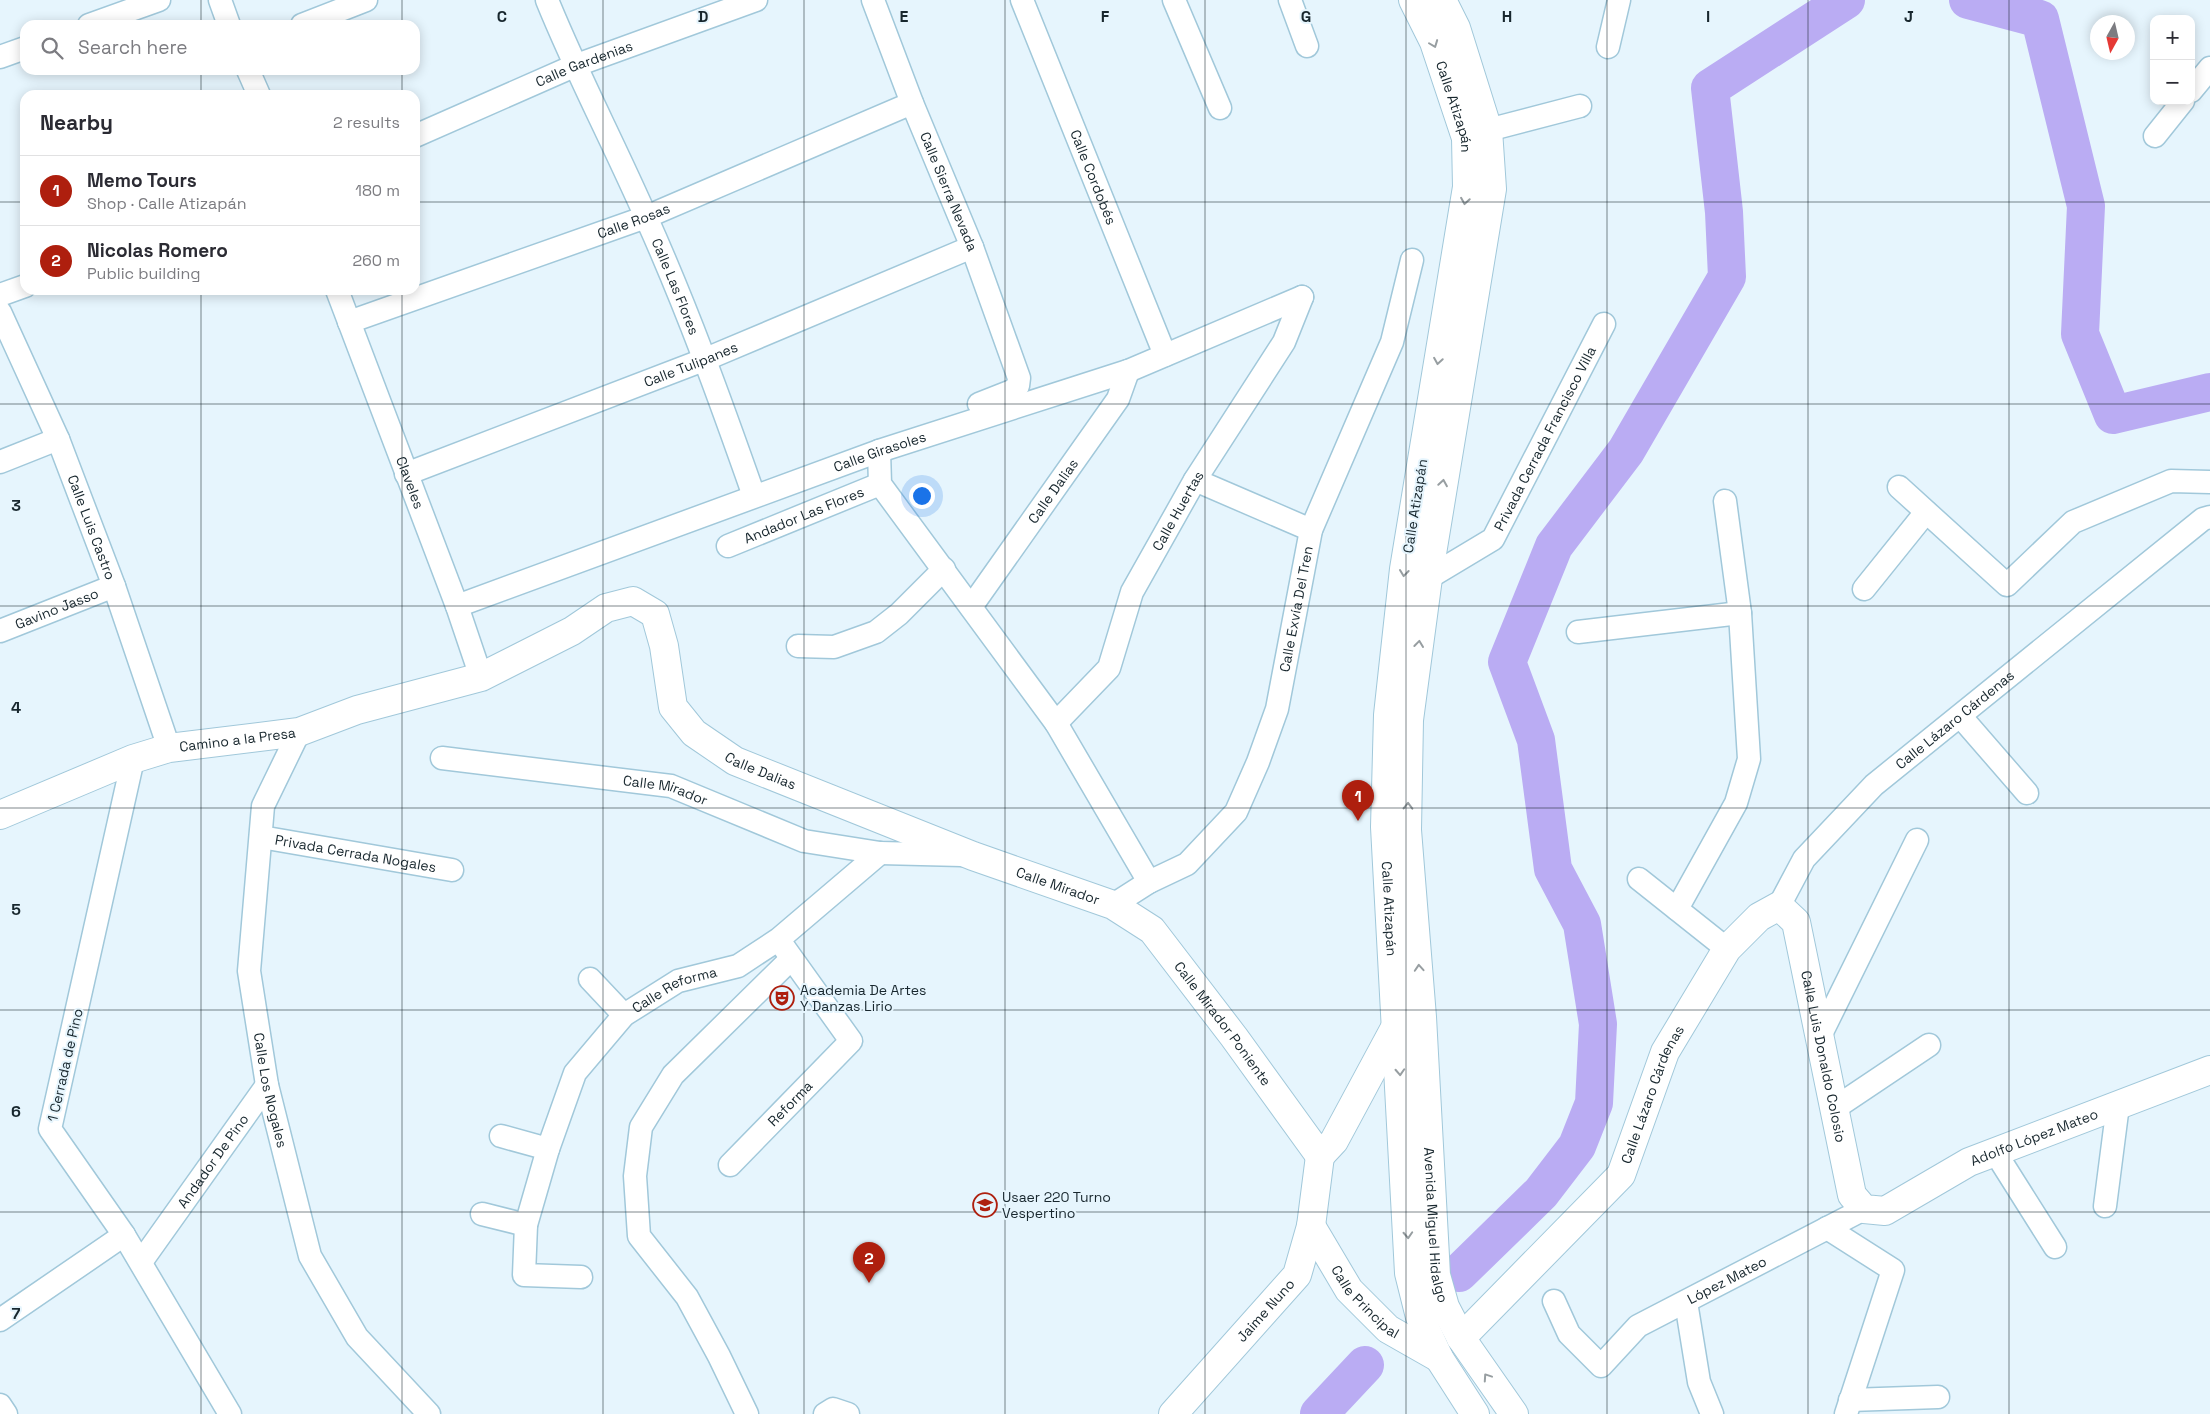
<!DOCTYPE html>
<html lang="en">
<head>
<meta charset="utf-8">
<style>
  :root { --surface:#fff; --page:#f2f2f3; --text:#2b2b33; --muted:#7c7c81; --line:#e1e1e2; --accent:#ae1f0e }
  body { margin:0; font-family:"Space Grotesk",sans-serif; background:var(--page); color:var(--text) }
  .controls { position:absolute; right:15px; top:15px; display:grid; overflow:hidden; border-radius:10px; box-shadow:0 2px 12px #0003 }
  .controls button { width:45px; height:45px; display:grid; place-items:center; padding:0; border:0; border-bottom:1px solid var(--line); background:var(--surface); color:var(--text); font:25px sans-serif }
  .compass { position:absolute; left:2090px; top:15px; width:45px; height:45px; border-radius:50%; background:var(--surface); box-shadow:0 2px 12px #0003; rotate:188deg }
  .you { position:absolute; left:921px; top:495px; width:18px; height:18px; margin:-12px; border:4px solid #fff; border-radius:50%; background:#1a73e8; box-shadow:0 0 0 8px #1a73e833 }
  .badge { display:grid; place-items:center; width:32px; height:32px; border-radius:50%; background:var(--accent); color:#fff; font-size:16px; font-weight:700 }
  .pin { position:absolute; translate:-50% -41px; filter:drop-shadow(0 1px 2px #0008) }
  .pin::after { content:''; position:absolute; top:26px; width:18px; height:15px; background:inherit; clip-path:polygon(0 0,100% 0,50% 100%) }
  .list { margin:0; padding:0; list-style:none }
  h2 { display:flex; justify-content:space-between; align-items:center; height:65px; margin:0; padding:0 20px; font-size:21px }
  h2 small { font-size:16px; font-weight:400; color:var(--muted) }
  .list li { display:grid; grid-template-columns:32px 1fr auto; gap:15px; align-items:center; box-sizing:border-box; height:70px; padding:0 20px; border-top:1px solid var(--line) }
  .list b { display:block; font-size:19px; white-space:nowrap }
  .list p { margin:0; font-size:16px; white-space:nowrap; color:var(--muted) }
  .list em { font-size:16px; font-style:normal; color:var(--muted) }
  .icon { flex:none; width:28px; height:28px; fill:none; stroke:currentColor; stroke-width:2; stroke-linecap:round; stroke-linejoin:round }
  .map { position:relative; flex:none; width:2210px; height:1414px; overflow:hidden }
  .search { position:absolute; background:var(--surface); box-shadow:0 2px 12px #0003; left:20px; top:20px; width:400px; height:55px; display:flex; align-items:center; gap:12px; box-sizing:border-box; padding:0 18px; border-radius:15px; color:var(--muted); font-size:19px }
  .panel { position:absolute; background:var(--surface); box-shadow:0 2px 12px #0003; left:20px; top:90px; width:400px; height:205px; border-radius:15px }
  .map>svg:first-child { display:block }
</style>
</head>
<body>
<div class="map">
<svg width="2210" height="1414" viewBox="0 0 2210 1414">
  <rect width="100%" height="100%" fill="#e6f5fd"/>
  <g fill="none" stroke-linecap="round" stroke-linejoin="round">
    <!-- river -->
    <path stroke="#baacf3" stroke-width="38" d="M1968,0l72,19 46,187 -6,128 33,81 97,-23
      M1459,1273l82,-80 36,-47 17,-43 4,-79 -16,-100 -29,-55 -17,-129 -29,-78 47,-116 72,-95 101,-174 -3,-65 -14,-124 136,-88
      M1319,1414l46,-49"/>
    <!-- street casing -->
    <g stroke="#a1c8da" stroke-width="25">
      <g id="street">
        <path d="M220,0l9,25"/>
        <path id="s1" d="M547,0c30,74 67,144 99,217 41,91 75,185 108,279"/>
        <path id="s2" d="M873,0l39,103 60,144 47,131 -1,8 -6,5 -33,13"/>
        <path id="s3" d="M1022,0l143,355"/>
        <path d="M1174,0l46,108"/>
        <path d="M1290,0l17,46"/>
        <path d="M89,25l70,-25"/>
        <path d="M302,25l64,-25"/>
        <path d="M1608,47l11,-47"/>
        <path d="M0,57l25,-9"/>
        <path d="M248,70l11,25"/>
        <path d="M2191,91l19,-23"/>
        <path d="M1488,130l92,-24"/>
        <path id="s4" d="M415,136l159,-70 182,-66"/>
        <path d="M2155,136l28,-35"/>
        <path id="s5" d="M337,290l120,316 24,71"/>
        <path d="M0,295l25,-9"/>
        <path id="s6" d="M0,312l58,127 56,147 55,162"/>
        <path id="s7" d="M349,322l297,-105 266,-114"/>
        <path d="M879,451l1,33 176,239 93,159"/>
        <path d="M0,462l58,-23"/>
        <path id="s8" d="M406,474l300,-115 266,-112"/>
        <path d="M1195,480l116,50"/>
        <path d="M1899,487l108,98 66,-63 98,-41 39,1"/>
        <path id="s9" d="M728,546l152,-62"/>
        <path id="s10" d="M1428,578l65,-39 111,-215"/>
        <path d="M1864,589l62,-77"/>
        <path id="s11" d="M457,606l422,-155 249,-80 174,-74"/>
        <path id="s12" d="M971,607l147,-208 10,-28"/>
        <path id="s13" d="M0,631l114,-45"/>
        <path d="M1578,632l162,-19"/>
        <path d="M798,646l36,1 42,-15 23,-18 45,-45"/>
        <path d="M1961,717l66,76"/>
        <path id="s14" d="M1056,723l53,-55 23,-76 63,-112 89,-138 18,-45"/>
        <path id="s15" d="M299,732l-36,74 -14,165 18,114 43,171 47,81 72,77"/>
        <path id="s16" d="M442,758l229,28 133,55 76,12 82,2"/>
        <path d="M133,759l-83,370 74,106 106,179"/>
        <path id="s17" d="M261,837l191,33"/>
        <path d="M1639,879l88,70"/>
        <path id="s18" d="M1113,905l36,-23 38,-18 49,-52 22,-50 19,-53 34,-179 81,-188 20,-82"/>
        <path id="s19" d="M1779,906l25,-47 70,-74 329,-266 7,-2"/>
        <path d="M1677,909l59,-106 13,-44 -9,-146 -15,-112"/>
        <path d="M590,979l34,36"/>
        <path d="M1821,1034l96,-194"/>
        <path d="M1835,1108l94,-63"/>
        <path d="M501,1136l47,13"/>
        <path d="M1995,1152l60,95"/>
        <path id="s20" d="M730,1165l121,-124 -68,-95"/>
        <path d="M2105,1206l13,-101"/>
        <path d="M482,1214l44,11"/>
        <path d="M1827,1228l66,42 -47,144"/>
        <path id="s21" d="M141,1262l126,-177"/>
        <path id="s22" d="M581,1277l-57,-2 2,-50 22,-76 27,-76 49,-58 54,-34 60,-15 41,-27 101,-86"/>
        <path id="s23" d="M1554,1301l15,33 32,32 37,-40 226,-117"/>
        <path d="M1686,1302l13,80 13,32"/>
        <path d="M0,1320l124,-85"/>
        <path d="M1850,1400l88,-3"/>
        <path d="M0,1405l6,9"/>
        <path d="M747,1414l-28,-58 -32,-59 -48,-61 -4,-60 6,-49 32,-52 118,-116"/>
        <path d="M825,1414l8,-5 15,5"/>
      </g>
    </g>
    <!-- secondary casing -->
    <g stroke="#a1c8da" stroke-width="30">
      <g id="secondary">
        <path id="s24" d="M0,815l133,-56 36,-11 130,-16 58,-22 124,-33 91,-46 34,-23 27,-7 22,13 9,32 9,61 21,26 41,28 238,95 140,49 39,25 82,107 86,119"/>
        <path d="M1320,1156l14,-15 63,-117"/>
        <path id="s25" d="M1311,1226l38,64 39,39 51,29"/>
        <path id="s26" d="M1173,1414l124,-139 14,-49 9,-70"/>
      </g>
    </g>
    <!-- primary casing -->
    <g stroke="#a1c8da" stroke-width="30">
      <g id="primary">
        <path id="s27" d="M1413,0l21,42 32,96 1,49 -63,382 -16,146 -3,112 24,446 11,44 19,41 36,56"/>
        <path id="s28" d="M1442,0l14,28 32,102 4,59 -64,389 -19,142 -2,110 15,187 14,258 9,32 16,31 53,76"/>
        <path id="s29" d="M1461,1338l160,-163 44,-123 62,-103 32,-32 20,-11 17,16 56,273 12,14 21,2 84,-49 241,-92"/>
      </g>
    </g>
    <!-- street -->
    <use href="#street" stroke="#fff" stroke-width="22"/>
    <!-- secondary -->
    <use href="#secondary" stroke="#fff" stroke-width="28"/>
    <!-- primary -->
    <use href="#primary" stroke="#fff" stroke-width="28"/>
  </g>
  <!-- one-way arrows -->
  <defs><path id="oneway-chevron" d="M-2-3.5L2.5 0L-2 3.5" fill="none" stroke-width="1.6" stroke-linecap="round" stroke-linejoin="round" transform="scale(1.25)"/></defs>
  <g stroke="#979ea1">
    <use href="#oneway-chevron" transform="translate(1434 44) rotate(69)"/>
    <use href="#oneway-chevron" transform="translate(1465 201) rotate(99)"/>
    <use href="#oneway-chevron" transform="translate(1438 361) rotate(99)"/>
    <use href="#oneway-chevron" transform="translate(1443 483) rotate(-81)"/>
    <use href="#oneway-chevron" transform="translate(1404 573) rotate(97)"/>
    <use href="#oneway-chevron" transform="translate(1419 644) rotate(-83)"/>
    <use href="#oneway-chevron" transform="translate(1408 806) rotate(-89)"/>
    <use href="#oneway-chevron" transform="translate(1419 968) rotate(-94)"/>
    <use href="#oneway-chevron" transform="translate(1400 1072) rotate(87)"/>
    <use href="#oneway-chevron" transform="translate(1408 1235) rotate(87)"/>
    <use href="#oneway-chevron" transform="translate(1487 1377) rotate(-124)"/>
  </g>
  <!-- grid -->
  <path fill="none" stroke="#18272e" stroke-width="1" stroke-opacity="0.55" d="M201,0v25M402,0v25M603,0v1414M804,0v1414M1005,0v1414M1205,0v1414M1406,0v1414M1607,0v1414M1808,0v1414M2009,0v1414M201,70v25M402,70v25M0,202h25M415,202h1795M201,290v1124M402,290v1124M0,404h2210M0,606h2210M0,808h2210M0,1010h2210M0,1212h2210"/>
  <!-- icons -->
  <defs>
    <g id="theatre-ring" transform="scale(1.25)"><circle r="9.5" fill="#e6f5fd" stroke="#ae1f0e" stroke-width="1.5"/><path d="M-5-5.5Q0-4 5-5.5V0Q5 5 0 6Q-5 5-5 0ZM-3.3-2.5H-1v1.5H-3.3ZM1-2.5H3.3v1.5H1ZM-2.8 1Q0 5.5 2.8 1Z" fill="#ae1f0e"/></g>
    <g id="school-ring" transform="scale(1.25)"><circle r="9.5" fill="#e6f5fd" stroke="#ae1f0e" stroke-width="1.5"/><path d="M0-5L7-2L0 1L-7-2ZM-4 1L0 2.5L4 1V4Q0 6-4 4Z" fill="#ae1f0e"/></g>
  </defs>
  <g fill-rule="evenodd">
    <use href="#theatre-ring" x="782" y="998"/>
    <use href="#school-ring" x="985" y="1205"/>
  </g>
  <g text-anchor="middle" stroke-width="4" stroke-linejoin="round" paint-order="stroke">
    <!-- street labels -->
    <g font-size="14" fill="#18272e" stroke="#e6f5fd">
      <text dy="5" stroke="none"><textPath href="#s4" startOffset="184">Calle Gardenias</textPath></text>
      <text dy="5" stroke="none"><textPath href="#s27" startOffset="115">Calle Atizapán</textPath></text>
      <text dy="5" stroke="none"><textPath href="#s3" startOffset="191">Calle Cordobés</textPath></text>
      <text dy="5" stroke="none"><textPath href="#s2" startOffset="206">Calle Sierra Nevada</textPath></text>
      <text dy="5" stroke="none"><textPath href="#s7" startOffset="302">Calle Rosas</textPath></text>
      <text dy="5" stroke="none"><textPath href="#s1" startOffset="314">Calle Las Flores</textPath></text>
      <text dy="5" stroke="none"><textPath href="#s8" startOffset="305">Calle Tulipanes</textPath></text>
      <text dy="5" stroke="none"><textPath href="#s10" startOffset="189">Privada Cerrada Francisco Villa</textPath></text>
      <text dy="5" stroke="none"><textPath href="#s11" startOffset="450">Calle Girasoles</textPath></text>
      <text dy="5" stroke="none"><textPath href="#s5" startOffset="206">Claveles</textPath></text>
      <text dy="5" stroke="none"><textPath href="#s12" startOffset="142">Calle Dalias</textPath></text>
      <text transform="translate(1415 506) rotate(-81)" y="5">Calle Atizapán</text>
      <text dy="5" stroke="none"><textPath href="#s14" startOffset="249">Calle Huertas</textPath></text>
      <text dy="5" stroke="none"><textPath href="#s9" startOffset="82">Andador Las Flores</textPath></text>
      <text dy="5" stroke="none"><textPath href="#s6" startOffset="234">Calle Luis Castro</textPath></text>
      <text dy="5" stroke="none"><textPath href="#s13" startOffset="61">Gavino Jasso</textPath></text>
      <text dy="5" stroke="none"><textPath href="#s18" startOffset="369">Calle Exvía Del Tren</textPath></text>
      <text dy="5" stroke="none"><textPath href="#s19" startOffset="259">Calle Lázaro Cárdenas</textPath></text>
      <text dy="5" stroke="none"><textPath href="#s24" startOffset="251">Camino a la Presa</textPath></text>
      <text dy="5" stroke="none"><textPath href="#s24" startOffset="905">Calle Dalias</textPath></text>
      <text dy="5" stroke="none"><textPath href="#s16" startOffset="226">Calle Mirador</textPath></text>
      <text dy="5" stroke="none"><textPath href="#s17" startOffset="96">Privada Cerrada Nogales</textPath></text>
      <text dy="5" stroke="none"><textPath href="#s24" startOffset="1224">Calle Mirador</textPath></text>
      <text dy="5" stroke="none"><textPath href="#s27" startOffset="925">Calle Atizapán</textPath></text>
      <text dy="5" stroke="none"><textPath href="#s22" startOffset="400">Calle Reforma</textPath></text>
      <text dy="5" stroke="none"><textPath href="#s24" startOffset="1446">Calle Mirador Poniente</textPath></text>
      <text dy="5" stroke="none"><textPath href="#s29" startOffset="708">Calle Luis Donaldo Colosio</textPath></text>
      <text transform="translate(65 1065) rotate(-77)" y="5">1 Cerrada de Pino</text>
      <text dy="5" stroke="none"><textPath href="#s15" startOffset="369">Calle Los Nogales</textPath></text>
      <text dy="5" stroke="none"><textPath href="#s29" startOffset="315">Calle Lázaro Cárdenas</textPath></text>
      <text dy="5" stroke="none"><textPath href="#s20" startOffset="86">Reforma</textPath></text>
      <text dy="5" stroke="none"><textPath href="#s29" startOffset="1056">Adolfo López Mateo</textPath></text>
      <text dy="5" stroke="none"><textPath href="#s21" startOffset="124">Andador De Pino</textPath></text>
      <text dy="5" stroke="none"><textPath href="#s28" startOffset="1241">Avenida Miguel Hidalgo</textPath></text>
      <text dy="5" stroke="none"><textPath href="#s23" startOffset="236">López Mateo</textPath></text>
      <text dy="5" stroke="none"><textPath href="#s25" startOffset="94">Calle Principal</textPath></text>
      <text dy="5" stroke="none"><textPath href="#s26" startOffset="139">Jaime Nuno</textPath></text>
    </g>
    <!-- poi labels -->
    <g font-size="14" fill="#18272e" stroke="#e6f5fd" text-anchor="start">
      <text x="800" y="995">Academia De Artes<tspan x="800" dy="16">Y Danzas Lirio</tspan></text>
      <text x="1002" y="1202">Usaer 220 Turno<tspan x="1002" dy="16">Vespertino</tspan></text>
    </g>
  </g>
  <g font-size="16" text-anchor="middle" font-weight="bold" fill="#18272e" stroke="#e6f5fd" stroke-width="4" stroke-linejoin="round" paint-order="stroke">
    <text x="502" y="22">C</text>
    <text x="703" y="22">D</text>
    <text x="904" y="22">E</text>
    <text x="1105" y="22">F</text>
    <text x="1306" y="22">G</text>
    <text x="1507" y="22">H</text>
    <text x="1708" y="22">I</text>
    <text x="1909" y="22">J</text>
    <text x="16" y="511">3</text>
    <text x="16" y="713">4</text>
    <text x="16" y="915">5</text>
    <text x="16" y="1117">6</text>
    <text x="16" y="1319">7</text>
  </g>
</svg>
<div class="controls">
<button>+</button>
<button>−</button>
</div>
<svg class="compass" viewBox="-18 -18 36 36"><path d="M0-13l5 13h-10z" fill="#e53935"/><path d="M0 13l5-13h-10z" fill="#7c7c81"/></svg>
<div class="you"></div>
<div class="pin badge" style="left:1358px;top:821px">1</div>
<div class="pin badge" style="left:869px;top:1283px">2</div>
<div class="search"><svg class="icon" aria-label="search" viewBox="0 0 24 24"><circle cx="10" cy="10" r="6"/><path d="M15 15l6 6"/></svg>Search here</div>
<section class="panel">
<h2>Nearby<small>2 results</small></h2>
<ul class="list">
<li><span class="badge">1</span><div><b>Memo Tours</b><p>Shop · Calle Atizapán</p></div><em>180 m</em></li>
<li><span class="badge">2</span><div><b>Nicolas Romero</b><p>Public building</p></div><em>260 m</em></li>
</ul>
</section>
</div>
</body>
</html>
